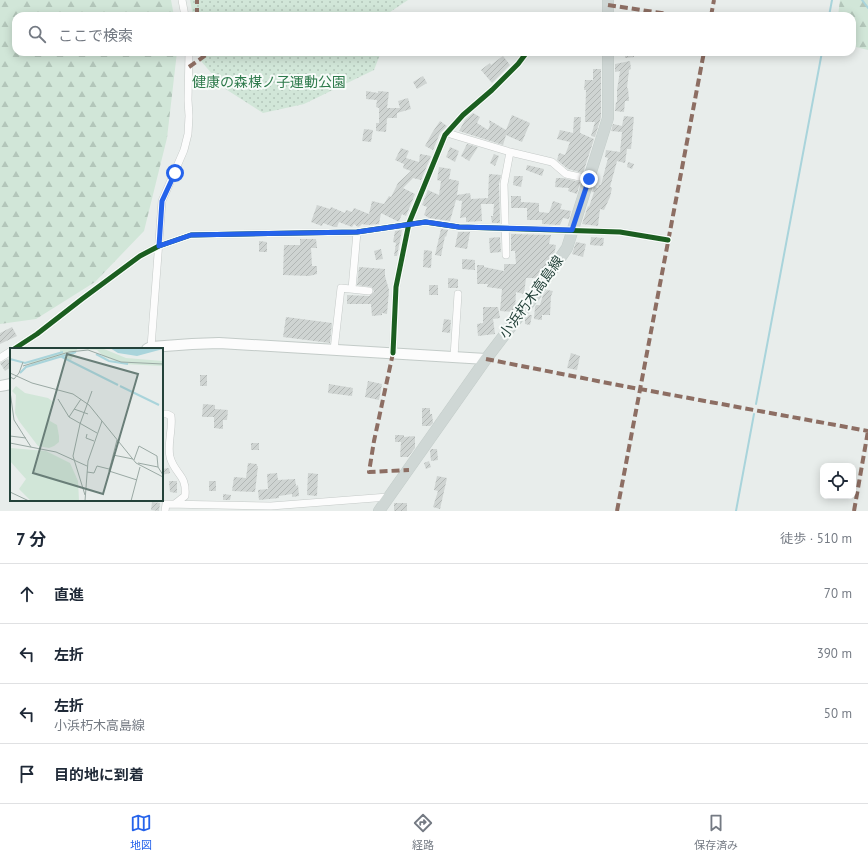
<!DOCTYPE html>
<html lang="ja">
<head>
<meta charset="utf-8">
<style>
  :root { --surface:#fff; --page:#f2f2f3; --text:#1f2937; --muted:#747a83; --line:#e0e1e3; --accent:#2563eb }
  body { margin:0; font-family:"PT Sans","Noto Sans JP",sans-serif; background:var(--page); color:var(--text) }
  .controls { position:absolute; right:12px; bottom:12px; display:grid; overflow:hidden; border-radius:8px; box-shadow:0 2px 10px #0003 }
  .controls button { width:36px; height:36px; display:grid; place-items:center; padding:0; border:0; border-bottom:1px solid var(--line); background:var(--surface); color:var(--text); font:20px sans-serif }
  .stop { position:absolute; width:12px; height:12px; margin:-9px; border:3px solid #2563eb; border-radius:50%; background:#fff }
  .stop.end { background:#2563eb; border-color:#fff; box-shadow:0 1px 4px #0008 }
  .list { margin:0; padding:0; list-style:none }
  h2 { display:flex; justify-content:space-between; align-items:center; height:52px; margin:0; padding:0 16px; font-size:17px }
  h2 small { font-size:13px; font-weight:400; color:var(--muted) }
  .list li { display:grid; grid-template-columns:26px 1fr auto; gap:12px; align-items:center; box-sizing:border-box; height:60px; padding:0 16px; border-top:1px solid var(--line) }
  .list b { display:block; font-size:15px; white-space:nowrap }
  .list p { margin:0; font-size:13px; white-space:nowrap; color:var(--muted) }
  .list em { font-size:13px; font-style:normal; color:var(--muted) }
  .icon { flex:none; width:22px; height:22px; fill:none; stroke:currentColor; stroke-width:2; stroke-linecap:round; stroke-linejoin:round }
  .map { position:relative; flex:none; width:868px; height:511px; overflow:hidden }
  .search { position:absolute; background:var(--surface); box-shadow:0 2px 10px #0003; left:12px; right:12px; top:12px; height:44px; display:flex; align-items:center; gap:10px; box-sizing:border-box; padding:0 14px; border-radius:12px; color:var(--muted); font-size:15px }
  .sheet { height:292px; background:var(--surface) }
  nav { display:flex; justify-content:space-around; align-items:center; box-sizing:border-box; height:56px; border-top:1px solid var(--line); background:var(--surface); font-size:11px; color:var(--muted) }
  nav a { display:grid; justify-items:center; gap:2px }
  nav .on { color:var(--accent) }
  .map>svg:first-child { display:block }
</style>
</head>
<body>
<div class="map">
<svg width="868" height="511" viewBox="0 0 868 511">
  <defs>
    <pattern id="forest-firs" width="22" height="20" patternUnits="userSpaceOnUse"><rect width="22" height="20" fill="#d1e6d8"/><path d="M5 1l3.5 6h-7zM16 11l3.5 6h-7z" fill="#b3c6ba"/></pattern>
    <pattern id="park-dots" width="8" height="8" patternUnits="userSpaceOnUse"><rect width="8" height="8" fill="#d1e6d8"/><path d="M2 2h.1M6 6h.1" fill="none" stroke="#b3c6ba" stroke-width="1.8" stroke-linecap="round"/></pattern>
    <pattern id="building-hatch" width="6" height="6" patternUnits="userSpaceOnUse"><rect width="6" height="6" fill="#cfd4d2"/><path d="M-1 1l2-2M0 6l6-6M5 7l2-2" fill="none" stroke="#b2b7b5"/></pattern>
  </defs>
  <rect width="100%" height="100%" fill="#e8edeb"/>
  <!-- forest -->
  <path fill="url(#forest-firs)" d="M0,0h171l3,16h-158v36h161l-10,86 -23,93 -49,51 -59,37 -36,5z
    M840,0h28v50l-16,-4v-30h-14z"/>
  <!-- park -->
  <path fill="url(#park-dots)" d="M190,0h218l-21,14 -1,2h-193z
    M200,52h181l-7,18 -70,34 -41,9 -39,-25 -23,-27z"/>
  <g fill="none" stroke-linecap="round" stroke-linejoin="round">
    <!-- stream -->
    <path stroke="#a9d4db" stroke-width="2" d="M862,0l6,8
      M829,16l3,-16
      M756,404l66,-352
      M736,511l18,-97"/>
  </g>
  <!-- building -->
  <path fill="url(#building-hatch)" d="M625,52h9v5l-9,1z
    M503,56l7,9 -18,18 -11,-13 9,-7 1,2z
    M630,61l1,8 -2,1 -2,18h1l1,13h-4l-1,11 -9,-1 1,-9h1v-12l3,-19 -5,1v-8z
    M593,69h8v48l-6,20 -4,-1 4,-14h-10l1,-32h-2l1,-10h8z
    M423,76l4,7 -10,6 -4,-7z
    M366,91l12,2v-2l11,1 -2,16h13l-2,-7 10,-3 3,11 -14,4v5h-9l-1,1 -1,13 -10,-1v-8h3v-15l-3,-1 1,-7 -11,-1z
    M473,113l7,4 -3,6 11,7 2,-5 -1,-5 17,10 6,-15 18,8 -8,19 -16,-7 -3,10 -44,-14 6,-11z
    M624,116l10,1 -3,32h-4l-2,14 -8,-2 -7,26 2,1 -2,9 -6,13 -4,-1 -2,17 -16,-2 6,-18 1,1 5,-15h-2l2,-5 4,1 1,-3h2l7,-27 -3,-1 1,-7 14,2 2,-20 -11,-1 2,-7 9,2z
    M574,117h7l-1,16 14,6 -11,34 -15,-4 -11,-9 2,-7 6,2 5,-13 -13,-3 3,-9 13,3z
    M440,121l7,5 -7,7 -7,17 -8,-4 7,-13z
    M364,129l9,1 -2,12 -9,-1z
    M467,144l11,3 -9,14 -8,-5z
    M450,147l9,4 -4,11 -9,-5z
    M401,148l8,3 -3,7 13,4 1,-8 11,2 -10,24 -8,-2 -10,10 12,6 -9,22 -4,-2 -3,7h-2l-16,-8 -2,11 -12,1 -5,-1 -2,2 -2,1 -4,-3 -2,3 -13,-5 -2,5h-3l-11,-4 -1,3 -11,-4 6,-17 13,4 1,-2 14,6 1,-3 6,2 2,-4 15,6 3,-13 12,3 5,-8 2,1 7,-14 13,-12 -8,-3 1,-4 -9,-4z
    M494,154l5,2 -4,10 -5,-3z
    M628,162l6,2 -2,5 -5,-2z
    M527,165l17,4 -2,7 -16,-6z
    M439,167l12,2 -2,10 10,2 -2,14 13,-2 1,6 17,-1 1,-24 12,1 -2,9 1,39h-8l-1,-7h2l1,-12h-13l1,17 -16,1v-5l-6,1 2,-17 -6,-1 -6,21 -21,-3 -5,-3 3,-8 -5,-2 6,-15 11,5 2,-14 -4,-1z
    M514,176h9l-2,11 -8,-2z
    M556,178h7l17,4 -3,12 -9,-3 1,-3 -14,-1z
    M511,196h10v6l18,1v9l10,1 4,-12 9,3 -2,5 11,2 -2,8 -6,-1 -3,7 -18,-1v-4h-15v-12h-16z
    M441,229l7,1 -2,7 -1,-1 -4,20 -6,-1z
    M402,230l-5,26h-3l2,-13 -3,-1 2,-11z
    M458,232h12l-3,17 -12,-2z
    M511,234l40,1 -2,9 7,1 -2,10 -2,3 -2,-1 -2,6 -4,7 -4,-1v6l-2,3h-12l-2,16 -8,-2 -1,18 -2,2 -13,-1 2,-22 -15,-2 1,-3h-11v-19h7v2l20,4v-7h12l-1,-13h-4z
    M500,237l1,15 -11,1 -1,-15z
    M591,237l13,1 -1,8 -13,-1z
    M300,239h16l1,9h-6l1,18h5v8l-8,2 -26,-1 1,-30h16z
    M259,241l8,1v10h-8z
    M576,242l10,2 -3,13 -11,-3z
    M381,249l2,10 -7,1 -2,-9z
    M424,250l8,1 -1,17 -8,-1z
    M462,259l13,1v10l-13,-1z
    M359,267l26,2v7l4,14 -2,24 -5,-1v2l-10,1 -1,-12h-24v-9l22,1 2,-1 3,-3 -2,-5 -15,-2z
    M448,278l10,1v9h-10z
    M429,285h9v10h-9z
    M547,290l6,1 -2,5 -1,19h-8v5l-8,-1 1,-12 1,-2h4l3,-10z
    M483,307h15l2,11 -7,1 2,15 -17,2 -1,-12 6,-1z
    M529,315h3l-2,10 -5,-1v-5z
    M286,317l46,6 -2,20 -47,-6z
    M444,319l7,1 -1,13 -8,-1z
    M12,327l5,9 -17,8v-11z
    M571,353l9,3 -3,14 -10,-2z
    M8,359l3,5v3l-6,4 -5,-8z
    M200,375h7v11h-7z
    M368,381l14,3 -3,16 -14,-3z
    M329,384l24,4 -1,8 -24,-3z
    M203,404l12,1v4l13,1 -1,10h-4v9l-9,-1v-11h-12z
    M422,408h8v6h2l1,9 -3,3h-8z
    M395,435h9v2l11,-1v12l-7,9h-8l1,-15h-6z
    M251,443h8v7h-8z
    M431,449h6l1,11 -7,1 -1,-10z
    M429,461l2,6 -5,2 -2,-6z
    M248,463l9,1v2h1l-3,26 -23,-1 2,-14 12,1z
    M169,468l1,5 -8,2v-6z
    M277,473l1,7 17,-1 1,7 2,-1 1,11 -7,1v-3l-13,2v2l-20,2 -1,-10 10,-1 -1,-15z
    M308,473l10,1 -1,22 -10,-1z
    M437,476l10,2 -7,31 -7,-2 5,-16 -4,-1z
    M169,481h8v12l-7,-1z
    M209,481h7v10h-7z
    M223,494l8,1 -1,5h-7z
    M152,502l8,1 -1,8 -8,-1z
    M394,503h13v8h-13z"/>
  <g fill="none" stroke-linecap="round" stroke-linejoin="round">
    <!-- street casing -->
    <g stroke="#c5cac8" stroke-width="8">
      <path id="street" d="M182,0l3,16
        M447,133l63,19 42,10 14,12 23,5
        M506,255l-2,-71 6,-32
        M352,289l5,-57
        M151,347l11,-146 22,-51 4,-16 1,-18 -1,-16 1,-48
        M14,349l23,-15 45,-35 58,-43 19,-10 32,-11 166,-3 68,-10 34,5 161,5 48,8
        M334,350l7,-62 28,3
        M393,353l3,-66 13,-64 36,-88 18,-20 29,-25 26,-26 9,-12
        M454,357l4,-63
        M0,358l11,-7
        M162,414h5l4,2c2,14 -4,27 -1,41 5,18 17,17 15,39l-9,7
        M165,511l1,-7 105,2 117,-9"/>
    </g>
    <!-- secondary casing -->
    <g stroke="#c3cbc8" stroke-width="12">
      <path id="secondary" d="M147,349l4,-2 41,-3 27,-1 267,16
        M0,386l11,-2"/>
    </g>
    <!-- primary casing -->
    <g stroke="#c3ccc9" stroke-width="12">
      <path id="primary" d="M608,16v-16
        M379,511l107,-152 49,-64 32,-47 41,-130v-66"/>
    </g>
    <!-- street -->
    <use href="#street" stroke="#fcfcfc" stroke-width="7"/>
    <!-- secondary -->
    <use href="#secondary" stroke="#fcfcfc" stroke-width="10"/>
    <!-- primary -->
    <use href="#primary" stroke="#cfd7d5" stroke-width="11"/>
    <!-- quiet -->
    <path stroke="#8d6e63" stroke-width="4" stroke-dasharray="8 4" stroke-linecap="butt" d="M608,5l73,11
      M197,16v-16
      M711,16l3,-16
      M189,67l17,-12 -1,-3
      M393,353l-19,88 -5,31 40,-2
      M486,359l132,26 250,46
      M617,511l87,-459
      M854,511l14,-80"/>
    <!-- cycleway casing -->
    <g stroke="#f7fbf9" stroke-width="8">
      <path id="cycleway" d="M14,349l23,-15 45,-35 58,-43 19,-10 32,-11 166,-3 68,-10 34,5 161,5 48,8
        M393,353l3,-66 13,-64 36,-88 18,-20 29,-25 26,-26 9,-12"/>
    </g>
    <!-- cycleway -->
    <use href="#cycleway" stroke="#1b5e20" stroke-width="5"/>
  </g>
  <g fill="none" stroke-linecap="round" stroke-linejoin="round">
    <!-- route -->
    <path stroke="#2563eb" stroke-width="5" d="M175,173l-13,28 -3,45 32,-11 166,-3 69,-10 33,5 113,3 17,-51"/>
  </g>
  <g text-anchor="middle" stroke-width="4" stroke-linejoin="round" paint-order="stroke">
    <!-- park labels -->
    <g font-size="14" fill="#2d7a4b" stroke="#f7fbf9">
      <text x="269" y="87">健康の森楳ノ子運動公園</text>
    </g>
    <!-- street labels -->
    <g font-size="14" fill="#24423a" stroke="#f7fbf9">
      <text transform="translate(531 297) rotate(-54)" y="5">小浜朽木高島線</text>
    </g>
  </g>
  <!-- overview -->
  <g transform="translate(10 348)">
    <rect width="153" height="153" fill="#e8edeb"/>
    <path d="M68,0l-7,12 -14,-3 -23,7 -9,-1 35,-11v-3zM69,1h25l22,9 37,3v5l-40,-2 -19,-7 -7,-7zM0,100l36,3 24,12 8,18 1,20h-48l-12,-12 7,-10 -16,-18z" fill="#d1e6d8"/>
    <path d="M6,38l9,7 23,5 4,3 -3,15 1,5 7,4 2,11v6l-5,4 -5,2 -11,-2 -19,-25 -4,-8 1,-18 -4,-4z" fill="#d1e6d8"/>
    <path d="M100,0h53v1l-26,7 -19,-3z" fill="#a9d4db"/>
    <path fill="none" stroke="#a9d4db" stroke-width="2" d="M86,6l13,7 19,3M52,9l56,28M0,11l15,4 38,-11M10,25l6,-6 50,-15M110,38l39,19"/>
    <path fill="none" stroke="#9aa9a4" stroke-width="1" d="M13,18l46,-14 19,-2 33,12 42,2M0,25l22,10 41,11 16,11 47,58 27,14M0,29l4,2 5,-6 4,-11M0,43l4,29 17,27M48,51l11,18 28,16M64,61l14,5M59,69l12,-18M77,86l-1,4 8,3M0,88l16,2M107,92l-8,31 28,9M0,95l46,9 31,14M103,107l20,4M124,112l5,-14 18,10 1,11 5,8M128,115l20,4M77,124l7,1 3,-7 12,3M0,144l19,9M75,147l-12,-39 7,-32 12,-33M75,153l3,-40 14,-40M121,153l9,-34"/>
    <path fill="#697e78" fill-opacity="0.15" stroke="#697e78" stroke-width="2" d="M57,6l71,20 -35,120 -70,-21z"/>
    <rect width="153" height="153" fill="none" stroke="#24423a" stroke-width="2"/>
  </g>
</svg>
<div class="controls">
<button><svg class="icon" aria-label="locate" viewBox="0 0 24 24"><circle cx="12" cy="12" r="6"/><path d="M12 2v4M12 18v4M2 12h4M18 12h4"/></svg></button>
</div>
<div class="stop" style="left:175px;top:173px"></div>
<div class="stop end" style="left:589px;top:179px"></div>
<div class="search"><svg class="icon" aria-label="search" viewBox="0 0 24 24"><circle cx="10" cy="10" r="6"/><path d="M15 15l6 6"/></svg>ここで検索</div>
</div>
<section class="sheet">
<h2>7 分<small>徒歩 · 510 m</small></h2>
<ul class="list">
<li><svg class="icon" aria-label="ahead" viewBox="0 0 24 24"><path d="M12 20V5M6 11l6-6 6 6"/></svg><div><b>直進</b></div><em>70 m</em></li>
<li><svg class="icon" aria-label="left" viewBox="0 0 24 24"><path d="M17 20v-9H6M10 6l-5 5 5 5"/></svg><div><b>左折</b></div><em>390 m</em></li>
<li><svg class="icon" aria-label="left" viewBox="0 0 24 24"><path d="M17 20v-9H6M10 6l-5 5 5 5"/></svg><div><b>左折</b><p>小浜朽木高島線</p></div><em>50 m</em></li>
<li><svg class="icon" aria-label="arrive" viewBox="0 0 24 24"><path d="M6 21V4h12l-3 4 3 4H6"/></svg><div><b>目的地に到着</b></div></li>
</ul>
</section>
<nav>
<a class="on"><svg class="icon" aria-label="map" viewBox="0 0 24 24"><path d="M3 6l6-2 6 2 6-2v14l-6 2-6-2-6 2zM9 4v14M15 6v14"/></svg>地図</a>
<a><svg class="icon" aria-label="directions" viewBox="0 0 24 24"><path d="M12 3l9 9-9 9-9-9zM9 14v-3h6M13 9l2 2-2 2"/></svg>経路</a>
<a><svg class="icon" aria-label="saved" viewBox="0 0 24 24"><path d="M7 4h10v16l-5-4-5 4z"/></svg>保存済み</a>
</nav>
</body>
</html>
